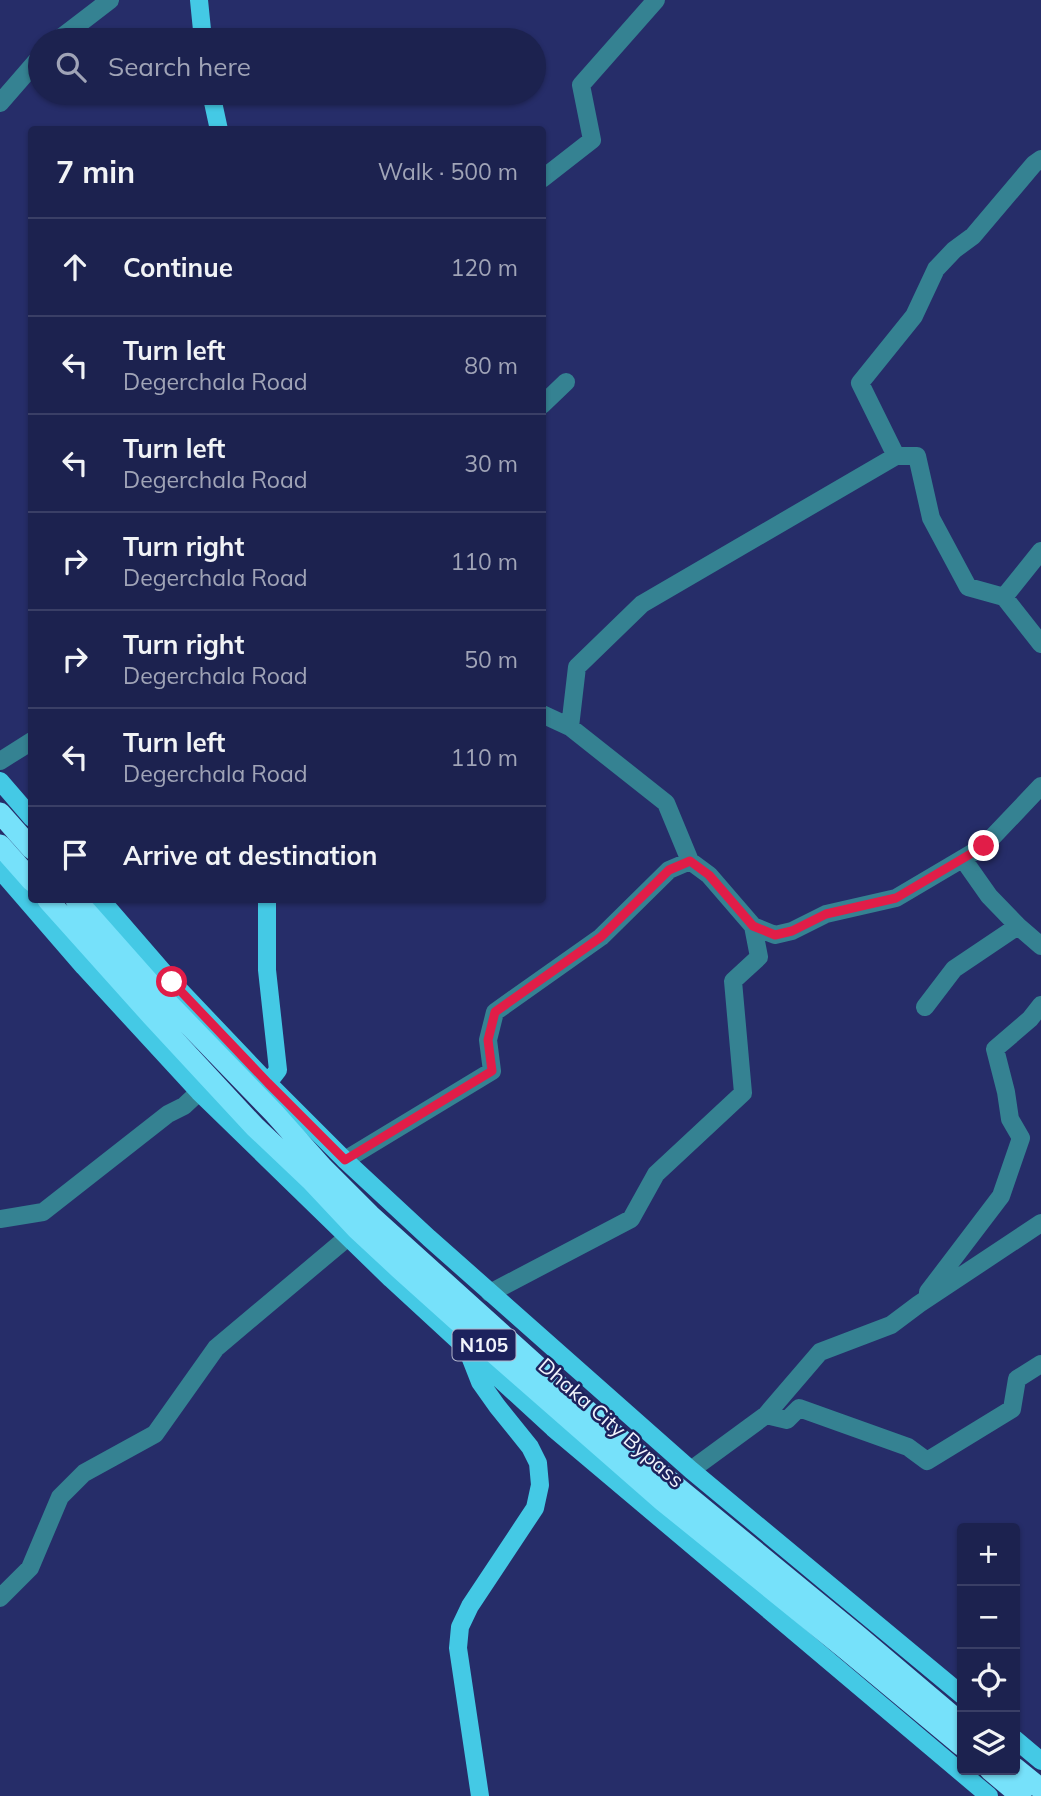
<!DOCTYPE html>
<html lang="en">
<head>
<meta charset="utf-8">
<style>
  :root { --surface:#1c224f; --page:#292f59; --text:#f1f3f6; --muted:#a0a4b7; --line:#3a3f66 }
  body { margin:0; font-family:Mulish,sans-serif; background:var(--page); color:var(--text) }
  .controls { position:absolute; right:21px; bottom:21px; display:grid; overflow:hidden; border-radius:7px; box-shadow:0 2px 5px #0004 }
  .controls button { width:63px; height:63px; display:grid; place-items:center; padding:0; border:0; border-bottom:2px solid var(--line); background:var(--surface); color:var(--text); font:35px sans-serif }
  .stop { position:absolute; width:21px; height:21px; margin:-16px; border:5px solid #e11d48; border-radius:50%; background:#fff }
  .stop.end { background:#e11d48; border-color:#fff; box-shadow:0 2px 7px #0008 }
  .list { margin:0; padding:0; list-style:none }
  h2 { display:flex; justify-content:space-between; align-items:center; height:91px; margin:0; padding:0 28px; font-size:30px }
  h2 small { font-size:23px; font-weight:400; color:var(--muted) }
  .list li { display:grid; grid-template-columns:46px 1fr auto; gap:21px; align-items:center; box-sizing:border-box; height:98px; padding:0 28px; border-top:2px solid var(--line) }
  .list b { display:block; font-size:26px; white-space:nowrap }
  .list p { margin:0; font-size:23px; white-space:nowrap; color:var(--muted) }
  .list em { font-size:23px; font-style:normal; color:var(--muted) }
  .icon { flex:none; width:38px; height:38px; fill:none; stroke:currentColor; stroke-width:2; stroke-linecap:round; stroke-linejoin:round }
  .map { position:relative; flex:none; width:1041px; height:1796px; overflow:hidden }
  .search { position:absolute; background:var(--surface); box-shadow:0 2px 5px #0004; left:28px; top:28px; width:518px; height:77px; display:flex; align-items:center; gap:18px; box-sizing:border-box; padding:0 24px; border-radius:38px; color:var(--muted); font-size:26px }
  .panel { position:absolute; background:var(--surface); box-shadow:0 2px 5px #0004; left:28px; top:126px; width:518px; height:777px; border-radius:7px }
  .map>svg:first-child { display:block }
</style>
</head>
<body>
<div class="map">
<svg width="1041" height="1796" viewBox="0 0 1041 1796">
  <rect width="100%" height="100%" fill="#262d69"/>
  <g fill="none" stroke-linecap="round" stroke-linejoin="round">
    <!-- minor -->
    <path stroke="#358292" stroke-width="18" d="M58,40l52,-40
      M0,103l40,-46
      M542,179l50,-39 -11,-55 75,-85
      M542,405l24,-23
      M896,456h21l14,62 37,69 36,10 37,-46
      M1004,597l37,47
      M542,714l28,13 7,-60 65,-63 254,-148 -36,-73 54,-67 22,-47 18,-19 19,-14 61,-72 7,-5
      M570,727l96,76 24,58
      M0,761l32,-20
      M963,859l26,37 29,30 23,20
      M925,1007l29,-38 64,-43
      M345,1160l147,-89 -4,-31 7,-28 106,-75 68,-67 21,-9 19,14 44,51 22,9 17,-4 34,-17 70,-16 88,-52 57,-60
      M0,1219l43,-7 125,-98 16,-8 15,-14
      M928,1292l73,-96 20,-58 -11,-19 -4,-27 -11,-43 35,-30 11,-14
      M490,1293l141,-74 25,-45 87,-81 -10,-112 26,-24 -6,-31
      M766,1415l21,5 12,-12 109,39 19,14 85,-52 5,-30 24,-15
      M691,1470l75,-55 54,-63 71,-27 28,-21 122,-81
      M0,1598l30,-30 30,-71 24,-24 71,-39 61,-86 132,-111"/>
    <!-- major -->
    <path stroke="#44c9e5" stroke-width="18" d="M199,0l4,40
      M211,93l8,37
      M0,781l32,37
      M0,870l84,97 115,125 192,187 162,149 436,368
      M101,900l71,82 96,101 77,77 84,78 262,232 271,225
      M267,900v70l11,100 -10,13
      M469,1354l11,28 17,24 33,41 8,16 2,22 -5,23 -65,98 -10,21 -2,21 22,148
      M1015,1739l26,22"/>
    <!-- highway -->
    <path stroke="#76e1fa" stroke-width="21" d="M0,813l32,36
      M0,845l32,36
      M48,900l104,116 103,111 56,53 46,49 43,40 70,63 193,169 184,149 115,96
      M76,900l85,96 113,117 49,55 47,47 206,186 102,87 179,147 105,89
      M1015,1768l26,21
      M990,1770l31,26"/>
  </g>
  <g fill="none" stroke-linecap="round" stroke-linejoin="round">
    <!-- route -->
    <path stroke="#e11d48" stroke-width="9" d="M172,982l96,101 77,77 147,-89 -4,-31 7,-28 106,-75 68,-67 21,-9 19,14 44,51 22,9 17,-4 34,-17 70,-16 88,-52"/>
  </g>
  <g text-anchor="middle" stroke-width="5" stroke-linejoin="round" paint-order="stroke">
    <!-- shield labels -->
    <rect fill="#1d225d" stroke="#b2b5cc" stroke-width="2" x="452.5" y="1329.5" width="63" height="31" rx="5"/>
    <g font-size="19" font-weight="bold" fill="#f2f4fc">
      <text x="484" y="1352">N105</text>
    </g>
    <!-- street labels -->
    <g font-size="21" fill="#f2f4fc" stroke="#1d225d">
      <text transform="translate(611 1423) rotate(41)" y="7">Dhaka City Bypass</text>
    </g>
  </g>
</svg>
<div class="controls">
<button>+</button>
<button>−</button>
<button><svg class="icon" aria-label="locate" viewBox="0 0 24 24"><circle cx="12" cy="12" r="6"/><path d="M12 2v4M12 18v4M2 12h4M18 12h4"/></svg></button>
<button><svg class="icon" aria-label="layers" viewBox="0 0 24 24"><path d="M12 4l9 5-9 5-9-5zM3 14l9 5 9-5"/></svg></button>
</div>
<div class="stop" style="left:172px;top:982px"></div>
<div class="stop end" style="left:984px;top:846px"></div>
<div class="search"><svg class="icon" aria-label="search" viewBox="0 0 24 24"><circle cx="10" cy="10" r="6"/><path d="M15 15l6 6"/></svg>Search here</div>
<section class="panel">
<h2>7 min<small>Walk · 500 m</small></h2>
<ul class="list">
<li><svg class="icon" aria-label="ahead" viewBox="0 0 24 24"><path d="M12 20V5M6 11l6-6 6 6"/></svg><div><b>Continue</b></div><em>120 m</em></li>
<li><svg class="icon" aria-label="left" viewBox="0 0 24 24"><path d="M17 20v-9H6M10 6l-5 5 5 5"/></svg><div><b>Turn left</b><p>Degerchala Road</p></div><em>80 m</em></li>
<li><svg class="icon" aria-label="left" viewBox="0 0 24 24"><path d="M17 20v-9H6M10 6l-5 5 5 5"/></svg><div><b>Turn left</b><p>Degerchala Road</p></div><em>30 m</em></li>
<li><svg class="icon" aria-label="right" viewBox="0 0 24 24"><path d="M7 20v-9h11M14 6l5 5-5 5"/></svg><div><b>Turn right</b><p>Degerchala Road</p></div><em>110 m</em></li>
<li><svg class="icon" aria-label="right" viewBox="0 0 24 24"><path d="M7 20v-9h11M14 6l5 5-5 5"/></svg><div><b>Turn right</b><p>Degerchala Road</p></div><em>50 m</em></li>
<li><svg class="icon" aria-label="left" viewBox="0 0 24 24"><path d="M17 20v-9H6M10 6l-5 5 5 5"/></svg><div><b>Turn left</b><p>Degerchala Road</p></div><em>110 m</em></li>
<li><svg class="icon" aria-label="arrive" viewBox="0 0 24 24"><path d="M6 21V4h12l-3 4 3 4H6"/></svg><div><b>Arrive at destination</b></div></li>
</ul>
</section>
</div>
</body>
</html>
